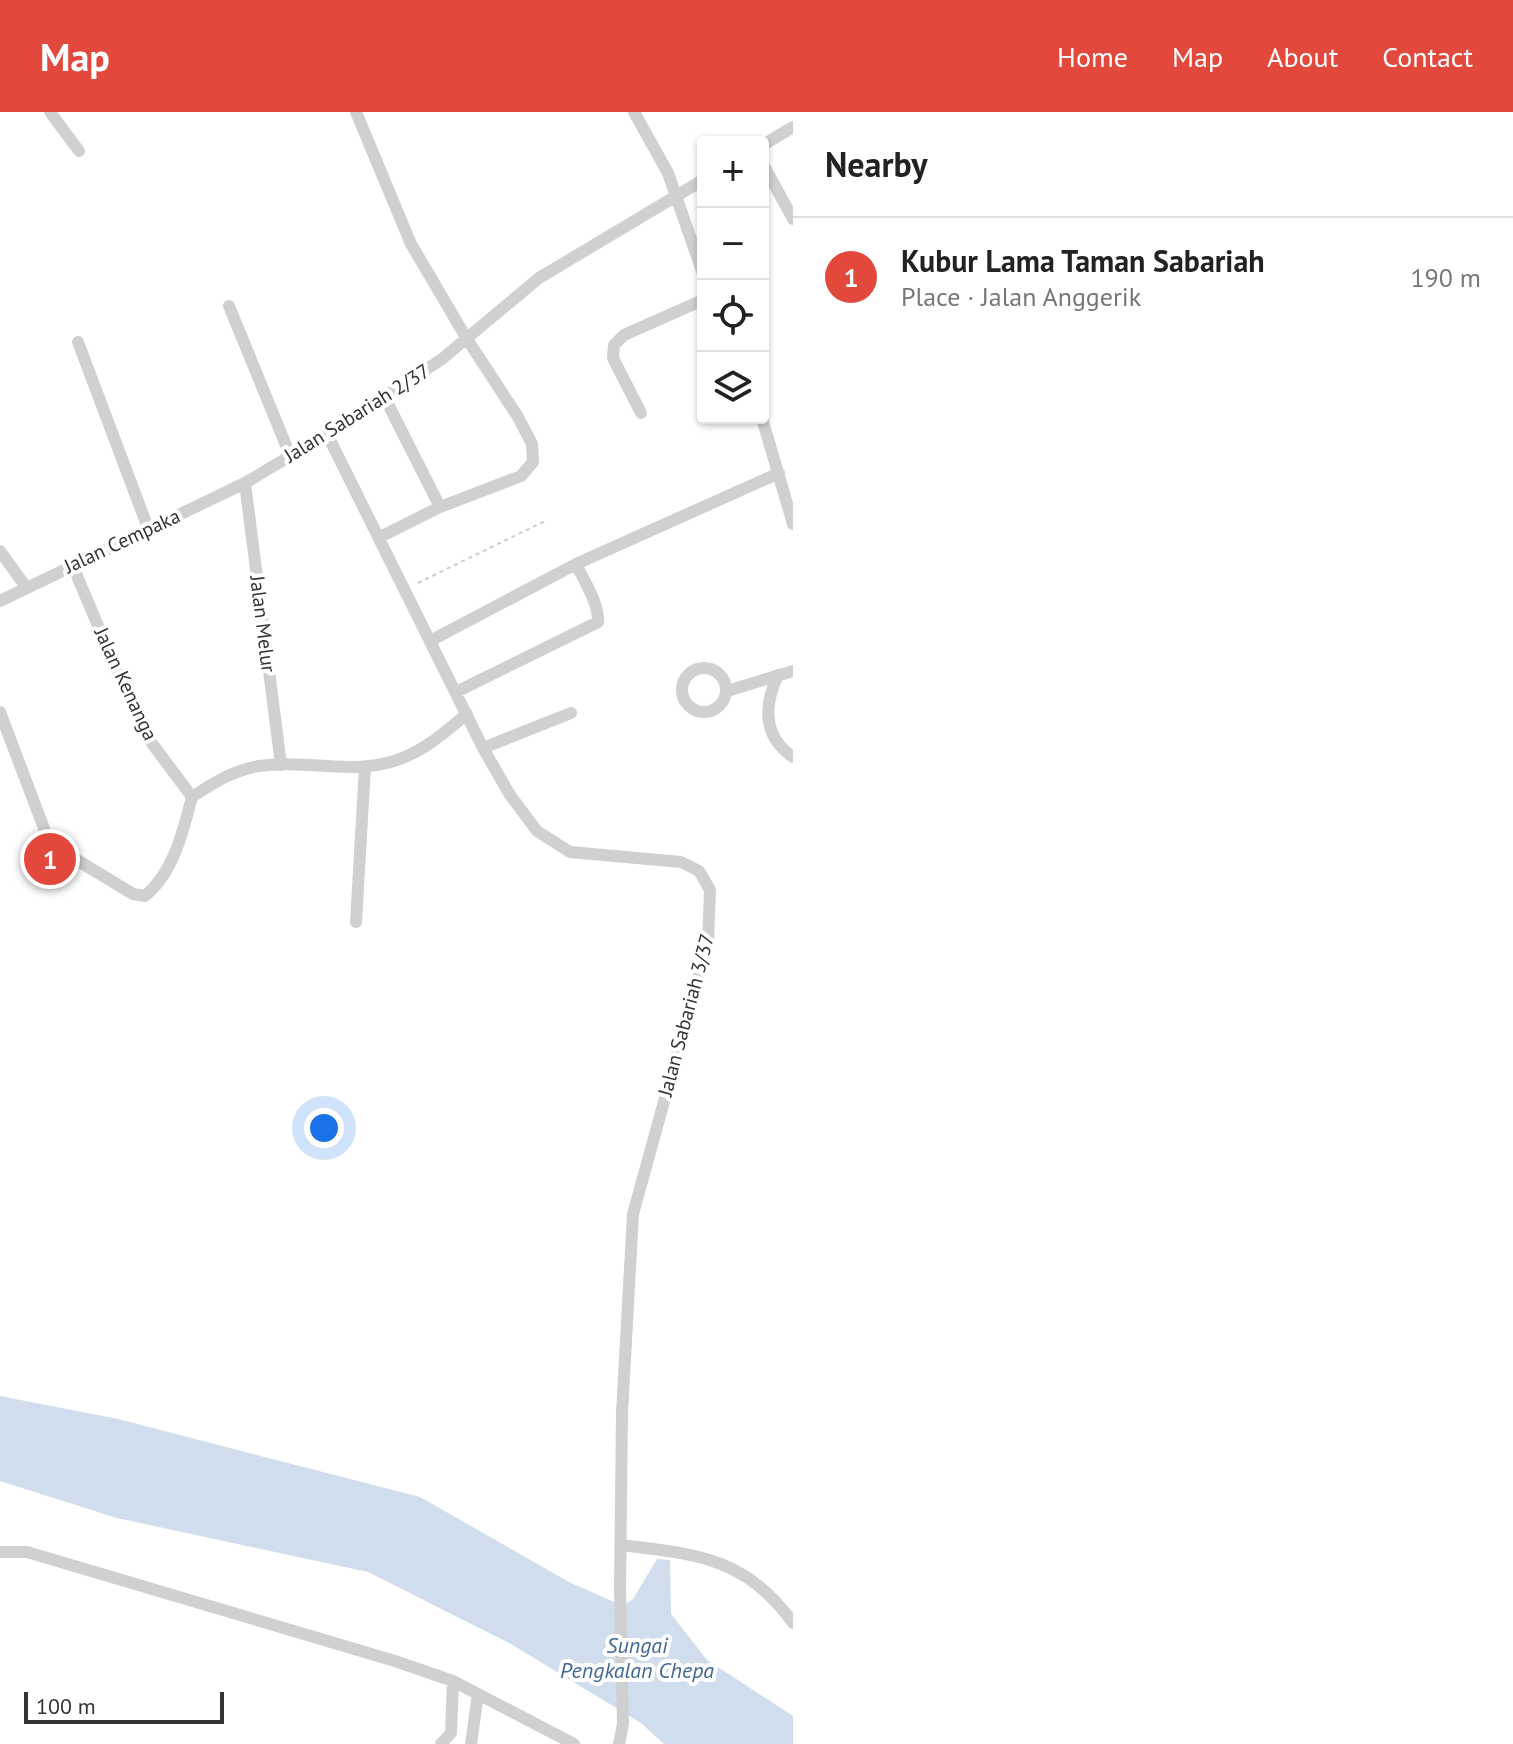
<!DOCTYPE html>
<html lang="en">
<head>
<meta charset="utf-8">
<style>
  :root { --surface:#fff; --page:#f6f6f6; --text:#222; --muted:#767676; --line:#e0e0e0; --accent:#e2493c }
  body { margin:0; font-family:"PT Sans",sans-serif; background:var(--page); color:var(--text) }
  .controls { position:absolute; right:24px; top:24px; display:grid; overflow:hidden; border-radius:8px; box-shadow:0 2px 6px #0004 }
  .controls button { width:72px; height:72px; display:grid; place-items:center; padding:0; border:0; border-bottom:2px solid var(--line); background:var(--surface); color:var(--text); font:40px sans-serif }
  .scale { position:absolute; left:24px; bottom:20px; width:200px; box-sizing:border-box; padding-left:8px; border:4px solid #333; border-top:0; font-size:22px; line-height:28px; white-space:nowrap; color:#333; -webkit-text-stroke:6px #fff; paint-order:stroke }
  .you { position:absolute; left:324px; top:1016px; width:28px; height:28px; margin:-20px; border:6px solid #fff; border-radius:50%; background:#1a73e8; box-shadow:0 0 0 12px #1a73e833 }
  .badge { display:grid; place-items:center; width:52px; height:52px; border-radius:50%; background:var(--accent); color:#fff; font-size:26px; font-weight:700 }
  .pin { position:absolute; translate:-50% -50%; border:4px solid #fff; box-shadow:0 2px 8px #0006 }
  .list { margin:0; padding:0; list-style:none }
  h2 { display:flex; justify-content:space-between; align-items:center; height:104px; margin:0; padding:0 32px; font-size:34px }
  h2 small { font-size:26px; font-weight:400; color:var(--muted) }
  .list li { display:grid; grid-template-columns:52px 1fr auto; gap:24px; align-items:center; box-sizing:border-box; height:120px; padding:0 32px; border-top:2px solid var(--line) }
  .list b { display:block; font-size:30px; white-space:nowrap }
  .list p { margin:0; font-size:26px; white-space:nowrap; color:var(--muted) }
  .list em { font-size:26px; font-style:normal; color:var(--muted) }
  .icon { flex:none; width:44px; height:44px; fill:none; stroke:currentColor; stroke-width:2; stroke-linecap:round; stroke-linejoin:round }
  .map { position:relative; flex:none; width:793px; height:1632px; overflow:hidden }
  header { display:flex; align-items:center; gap:48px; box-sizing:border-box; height:112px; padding:0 40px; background:var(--accent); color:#fff }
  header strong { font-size:38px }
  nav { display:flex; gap:44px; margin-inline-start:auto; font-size:28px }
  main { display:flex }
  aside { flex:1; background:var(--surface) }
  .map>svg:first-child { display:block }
</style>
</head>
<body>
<header>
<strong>Map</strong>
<nav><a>Home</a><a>Map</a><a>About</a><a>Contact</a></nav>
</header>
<main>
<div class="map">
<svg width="793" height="1632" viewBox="0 0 793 1632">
  <rect width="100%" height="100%" fill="#fff"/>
  <!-- water -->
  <path fill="#cfdded" d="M0,1284l118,23 302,78 149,85 54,24 10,-7 24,-40 13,1 1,54 36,46 86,56v28h-129l-23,-21 -130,-79 -143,-72 -251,-54 -117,-37z"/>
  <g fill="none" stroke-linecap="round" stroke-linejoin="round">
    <!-- path -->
    <path stroke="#cdcdcd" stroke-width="2" stroke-dasharray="4 4" stroke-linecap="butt" d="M418,471l129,-63"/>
    <!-- minor -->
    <path stroke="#d0d0d0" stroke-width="12" d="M50,0l29,39
      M356,0l55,132 56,95 51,78 14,27 1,18 -12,14 -81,31 -60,30
      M634,0l34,61 35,101
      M763,33l30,-18
      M763,52l30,55
      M229,194l61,149
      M78,230l70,186
      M385,286l55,109
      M641,301l-28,-55 1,-13 10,-10 79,-35
      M762,306l31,106
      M327,322l156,314 27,47 27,36 33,21 111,10 18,9 11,19 -2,52 -75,272 -11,199 -2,175 3,136 -4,20
      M245,371l36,282
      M0,439l26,36
      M72,452l70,166 50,67
      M576,452l203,-91
      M0,489l245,-118 82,-49 115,-75 97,-81 164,-98
      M430,529l146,-77c8,17 23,39 22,58l-142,70
      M682 578a22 22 0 1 1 44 0a22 22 0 1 1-44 0Z
      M778,563c-14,30 -16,61 15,82
      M727,579l66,-20
      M0,600l48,127 9,9 76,46 12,2c29,-24 38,-65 47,-99
      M483,636l88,-35
      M192,685c21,-14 42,-27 67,-31 45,-7 91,9 135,-5 29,-9 50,-28 73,-47
      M356,810l9,-155
      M621,1433c75,9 125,12 172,78
      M0,1440h27l368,109 58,20 121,63
      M441,1632l10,-11 2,-52
      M471,1632l7,-50"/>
  </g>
  <g text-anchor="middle" stroke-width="8" stroke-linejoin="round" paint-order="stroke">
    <!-- street labels -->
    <g font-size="20" fill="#333" stroke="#fff">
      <text transform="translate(357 301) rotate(-32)" y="7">Jalan Sabariah 2/37</text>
      <text transform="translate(122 429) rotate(-25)" y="7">Jalan Cempaka</text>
      <text transform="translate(263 512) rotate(83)" y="7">Jalan Melur</text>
      <text transform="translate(126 572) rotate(65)" y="7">Jalan Kenanga</text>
      <text transform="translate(686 903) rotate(-75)" y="7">Jalan Sabariah 3/37</text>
    </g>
    <!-- water labels -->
    <g font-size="22" font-style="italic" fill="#416895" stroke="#fff">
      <text x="637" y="1541">Sungai<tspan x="637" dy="25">Pengkalan Chepa</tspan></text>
    </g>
  </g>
</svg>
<div class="controls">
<button>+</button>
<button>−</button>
<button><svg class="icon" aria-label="locate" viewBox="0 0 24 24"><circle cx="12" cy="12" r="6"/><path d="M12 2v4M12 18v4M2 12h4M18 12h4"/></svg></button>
<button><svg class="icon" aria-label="layers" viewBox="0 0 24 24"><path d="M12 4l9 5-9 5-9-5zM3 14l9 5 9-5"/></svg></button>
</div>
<div class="scale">100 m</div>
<div class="you"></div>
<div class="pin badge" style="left:50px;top:747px">1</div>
</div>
<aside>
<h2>Nearby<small></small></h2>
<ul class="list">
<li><span class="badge">1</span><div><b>Kubur Lama Taman Sabariah</b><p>Place · Jalan Anggerik</p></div><em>190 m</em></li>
</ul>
</aside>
</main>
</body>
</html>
